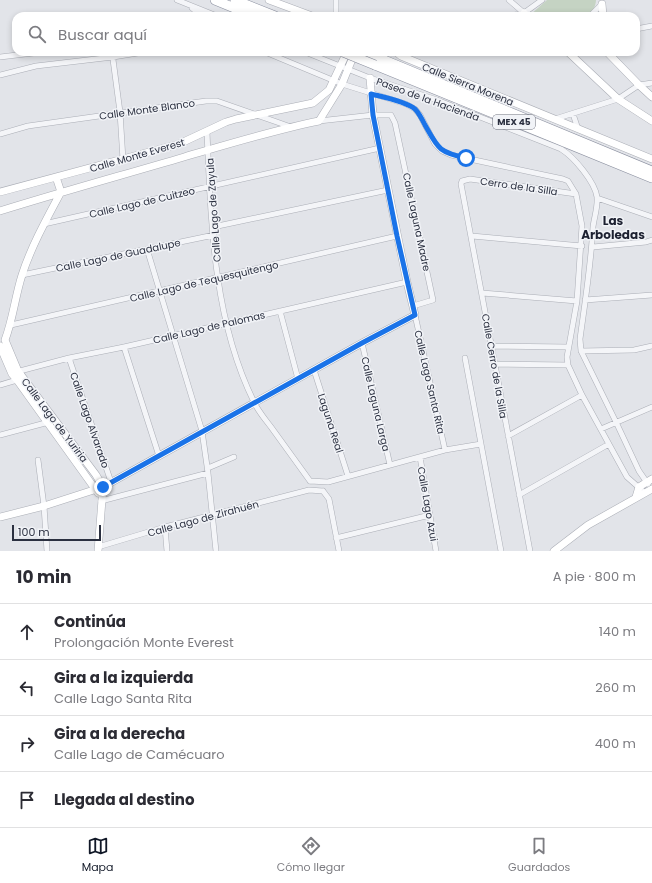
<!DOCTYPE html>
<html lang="es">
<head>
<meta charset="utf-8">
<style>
  :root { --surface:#fff; --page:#f2f2f3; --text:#2b2b33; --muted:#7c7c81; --line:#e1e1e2; --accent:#111827 }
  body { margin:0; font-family:Poppins,sans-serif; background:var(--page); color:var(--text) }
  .scale { position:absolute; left:12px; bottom:10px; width:89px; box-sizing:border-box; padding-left:4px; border:2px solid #2b3040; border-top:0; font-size:11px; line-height:14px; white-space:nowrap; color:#2b3040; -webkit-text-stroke:3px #f1f3f7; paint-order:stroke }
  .stop { position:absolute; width:12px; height:12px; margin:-9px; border:3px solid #1a73e8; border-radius:50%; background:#fff }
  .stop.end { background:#1a73e8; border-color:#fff; box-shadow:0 1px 4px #0008 }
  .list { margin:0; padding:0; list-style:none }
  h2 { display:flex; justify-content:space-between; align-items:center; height:52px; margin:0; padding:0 16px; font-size:17px }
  h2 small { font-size:13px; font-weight:400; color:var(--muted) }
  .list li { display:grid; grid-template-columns:26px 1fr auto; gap:12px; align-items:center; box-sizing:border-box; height:56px; padding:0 16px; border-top:1px solid var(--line) }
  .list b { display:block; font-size:15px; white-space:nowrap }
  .list p { margin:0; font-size:13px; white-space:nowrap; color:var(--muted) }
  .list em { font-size:13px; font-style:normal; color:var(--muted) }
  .icon { flex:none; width:22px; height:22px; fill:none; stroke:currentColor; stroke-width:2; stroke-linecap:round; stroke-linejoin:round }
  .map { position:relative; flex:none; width:652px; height:551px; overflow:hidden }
  .search { position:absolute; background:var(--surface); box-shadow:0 2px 6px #0003; left:12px; right:12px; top:12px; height:44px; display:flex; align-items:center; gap:10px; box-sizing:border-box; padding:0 14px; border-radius:12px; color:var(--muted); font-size:15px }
  .sheet { height:276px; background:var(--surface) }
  nav { display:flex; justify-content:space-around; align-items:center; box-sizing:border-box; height:56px; border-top:1px solid var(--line); background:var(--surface); font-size:11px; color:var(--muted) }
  nav a { display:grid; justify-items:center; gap:2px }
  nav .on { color:var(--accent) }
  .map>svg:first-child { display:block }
</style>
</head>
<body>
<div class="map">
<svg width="652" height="551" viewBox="0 0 652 551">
  <rect width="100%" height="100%" fill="#e2e4e9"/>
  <!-- green -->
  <path fill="#c5d3c3" d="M547,0h49c0,6 -4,13 -9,16h-55l-2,-1z"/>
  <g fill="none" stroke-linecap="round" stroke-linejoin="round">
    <!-- street casing -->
    <g stroke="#abaeb6" stroke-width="6">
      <path id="street" d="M177,0l40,16
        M509,0l15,13
        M192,8l10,8
        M336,16v-16
        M472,16l43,-1 9,-2 18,-13
        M590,16l12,-12
        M636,29l16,-3
        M112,52l8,60 3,48
        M265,52l77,32 64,20 9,5 5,6 15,29 7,7 9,4 112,24 5,2 8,13 6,32 -5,75 -10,56 1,8 14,30 45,82 17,15
        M305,52l65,26 67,22 124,49c13,8 34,33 36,48 1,10 -3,21 -4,30 -2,38 -8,75 -13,112l1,12 35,71 23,49 9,13
        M0,57l42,-5
        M0,75l36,-9 77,-9 31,-5
        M573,114l5,15
        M555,119l63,-20 21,-14 13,-2
        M319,121l54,-6h18l4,8 38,177 -20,6
        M207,132c4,90 6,187 47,270 4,9 11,17 17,25 13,18 26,36 39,54
        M0,134l28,-8 178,-25h11l74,26
        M597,198l55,19
        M44,224l336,-76
        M213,227l175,-37
        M472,236l110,10
        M593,247l53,-5 6,-2
        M147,249l55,182 6,42 8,78
        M22,275l192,-40
        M482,293l95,8
        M585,300l67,-5
        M280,311l18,68
        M415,315l30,135
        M11,325l386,-89
        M362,343l28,122
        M492,346l76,1
        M124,347l35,109
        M581,351l53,-1 18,-4
        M69,358l42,124
        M465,358l36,193
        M495,364l73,1
        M314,370l34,106
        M16,372l53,-14 55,-11 283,-65
        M0,385l17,-5
        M601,429l51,-22
        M0,435l49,-13
        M508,436l74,-41
        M420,457l16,94
        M38,460l6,46 3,45
        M208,468l26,-11
        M310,481l18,1 117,-32 36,-6
        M323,491l6,8 10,52
        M519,495l90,-51
        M101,501l107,-28
        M165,527l2,24
        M336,538l94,-23
        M98,547l67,-20 144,-37 14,1
        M530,551l-69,-367 1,-3 8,-2 106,15"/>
    </g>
    <!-- secondary casing -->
    <g stroke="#abaeb6" stroke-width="8">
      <path id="secondary" d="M269,0l43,16
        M602,4l1,12
        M524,13l3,3
        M396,52l5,4 251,103
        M568,52l50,47 34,22
        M607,52l32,33 13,12
        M56,177l5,15c-14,26 -30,55 -39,83 -7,22 -9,44 -17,65l13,31 78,104 7,12 -5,64
        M0,192l179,-48 47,-22 10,-3 77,-16 16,-13 18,-38
        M0,211c61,-19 123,-36 184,-54 45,-13 90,-27 135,-36l23,-37 13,-32
        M0,346l12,28 5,6 81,113
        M636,497l3,-10 13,-8
        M0,517l44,-11 59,-19 259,-144 53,-28 -8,-33 -34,-167 -3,-37
        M554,551l34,-26 64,-36"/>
    </g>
    <!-- highway casing -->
    <g stroke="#8a8f9f" stroke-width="10">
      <path id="highway" d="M215,0l39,16
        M235,0l40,16
        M365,52l287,119
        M375,65l277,113"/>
    </g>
    <!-- street -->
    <use href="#street" stroke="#f4f5f8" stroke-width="5"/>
    <!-- secondary -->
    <use href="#secondary" stroke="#fff" stroke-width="7"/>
    <!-- highway -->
    <use href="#highway" stroke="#fff" stroke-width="9"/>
    <!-- highway-bridge casing -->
    <g stroke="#8a8f9f" stroke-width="10" stroke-linecap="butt">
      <path id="highway-bridge" d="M343,52l32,13"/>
    </g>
    <!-- highway-bridge -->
    <use href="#highway-bridge" stroke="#fff" stroke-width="9"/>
  </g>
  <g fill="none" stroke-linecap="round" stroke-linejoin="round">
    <!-- route -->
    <path stroke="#1a73e8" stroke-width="5" d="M103,487l259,-144 53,-28 -18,-79 -24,-121 -2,-21c12,3 34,7 44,15 4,4 7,10 10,16 13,23 13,27 41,33"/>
  </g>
  <g text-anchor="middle" stroke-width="3" stroke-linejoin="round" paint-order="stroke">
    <!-- shield labels -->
    <rect fill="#f1f3f7" stroke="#666a77" stroke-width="1" x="493" y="115" width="42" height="14" rx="3"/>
    <g font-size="9" font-weight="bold" fill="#2b3040">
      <text x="514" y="125">MEX 45</text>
    </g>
    <!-- street labels -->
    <g font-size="10" fill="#2b3040" stroke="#f1f3f7">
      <text transform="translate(468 84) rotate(22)" y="4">Calle Sierra Morena</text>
      <text transform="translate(428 99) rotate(20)" y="4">Paseo de la Hacienda</text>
      <text transform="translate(147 109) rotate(-8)" y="4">Calle Monte Blanco</text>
      <text transform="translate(137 155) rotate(-16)" y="4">Calle Monte Everest</text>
      <text transform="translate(519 186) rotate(8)" y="4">Cerro de la Silla</text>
      <text transform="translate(142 202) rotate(-13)" y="4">Calle Lago de Cuitzeo</text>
      <text transform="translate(213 210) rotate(-94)" y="4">Calle Lago de Zayula</text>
      <text transform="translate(417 222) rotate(78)" y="4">Calle Laguna Madre</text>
      <text transform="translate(118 255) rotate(-12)" y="4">Calle Lago de Guadalupe</text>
      <text transform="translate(204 281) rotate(-13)" y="4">Calle Lago de Tequesquitengo</text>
      <text transform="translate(209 327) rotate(-13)" y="4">Calle Lago de Palomas</text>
      <text transform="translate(495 366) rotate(80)" y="4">Calle Cerro de la Silla</text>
      <text transform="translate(430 382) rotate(77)" y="4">Calle Lago Santa Rita</text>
      <text transform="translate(376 404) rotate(77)" y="4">Calle Laguna Larga</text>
      <text transform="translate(55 420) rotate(53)" y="4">Calle Lago de Yuriria</text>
      <text transform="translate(90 420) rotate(71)" y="4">Calle Lago Alvarado</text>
      <text transform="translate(331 423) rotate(72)" y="4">Laguna Real</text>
      <text transform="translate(428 504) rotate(80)" y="4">Calle Lago Azui</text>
      <text transform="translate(203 518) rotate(-15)" y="4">Calle Lago de Zirahuén</text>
    </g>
    <!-- quarter labels -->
    <g font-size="12" font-weight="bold" fill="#1d2131" stroke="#f1f3f7">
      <text x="613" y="225">Las<tspan x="613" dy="14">Arboledas</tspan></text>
    </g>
  </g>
</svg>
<div class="scale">100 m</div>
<div class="stop" style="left:466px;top:158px"></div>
<div class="stop end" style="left:103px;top:487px"></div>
<div class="search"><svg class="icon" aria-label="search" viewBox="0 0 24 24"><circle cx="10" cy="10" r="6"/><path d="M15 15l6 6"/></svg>Buscar aquí</div>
</div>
<section class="sheet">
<h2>10 min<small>A pie · 800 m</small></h2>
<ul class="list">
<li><svg class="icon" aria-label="ahead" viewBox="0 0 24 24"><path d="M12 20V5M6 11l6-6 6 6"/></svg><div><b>Continúa</b><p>Prolongación Monte Everest</p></div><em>140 m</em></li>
<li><svg class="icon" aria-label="left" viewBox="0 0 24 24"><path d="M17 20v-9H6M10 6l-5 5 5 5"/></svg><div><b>Gira a la izquierda</b><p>Calle Lago Santa Rita</p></div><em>260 m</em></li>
<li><svg class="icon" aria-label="right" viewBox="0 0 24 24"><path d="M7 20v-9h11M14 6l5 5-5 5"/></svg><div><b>Gira a la derecha</b><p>Calle Lago de Camécuaro</p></div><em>400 m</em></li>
<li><svg class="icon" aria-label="arrive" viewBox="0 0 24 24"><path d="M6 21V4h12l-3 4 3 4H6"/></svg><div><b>Llegada al destino</b></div></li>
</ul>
</section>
<nav>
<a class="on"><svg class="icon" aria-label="map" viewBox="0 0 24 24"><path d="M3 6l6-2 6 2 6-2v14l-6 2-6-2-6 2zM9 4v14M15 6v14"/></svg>Mapa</a>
<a><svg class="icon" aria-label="directions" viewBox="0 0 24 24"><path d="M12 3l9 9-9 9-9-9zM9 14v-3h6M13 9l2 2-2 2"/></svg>Cómo llegar</a>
<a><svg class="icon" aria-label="saved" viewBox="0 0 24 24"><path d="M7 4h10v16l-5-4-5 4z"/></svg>Guardados</a>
</nav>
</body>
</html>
